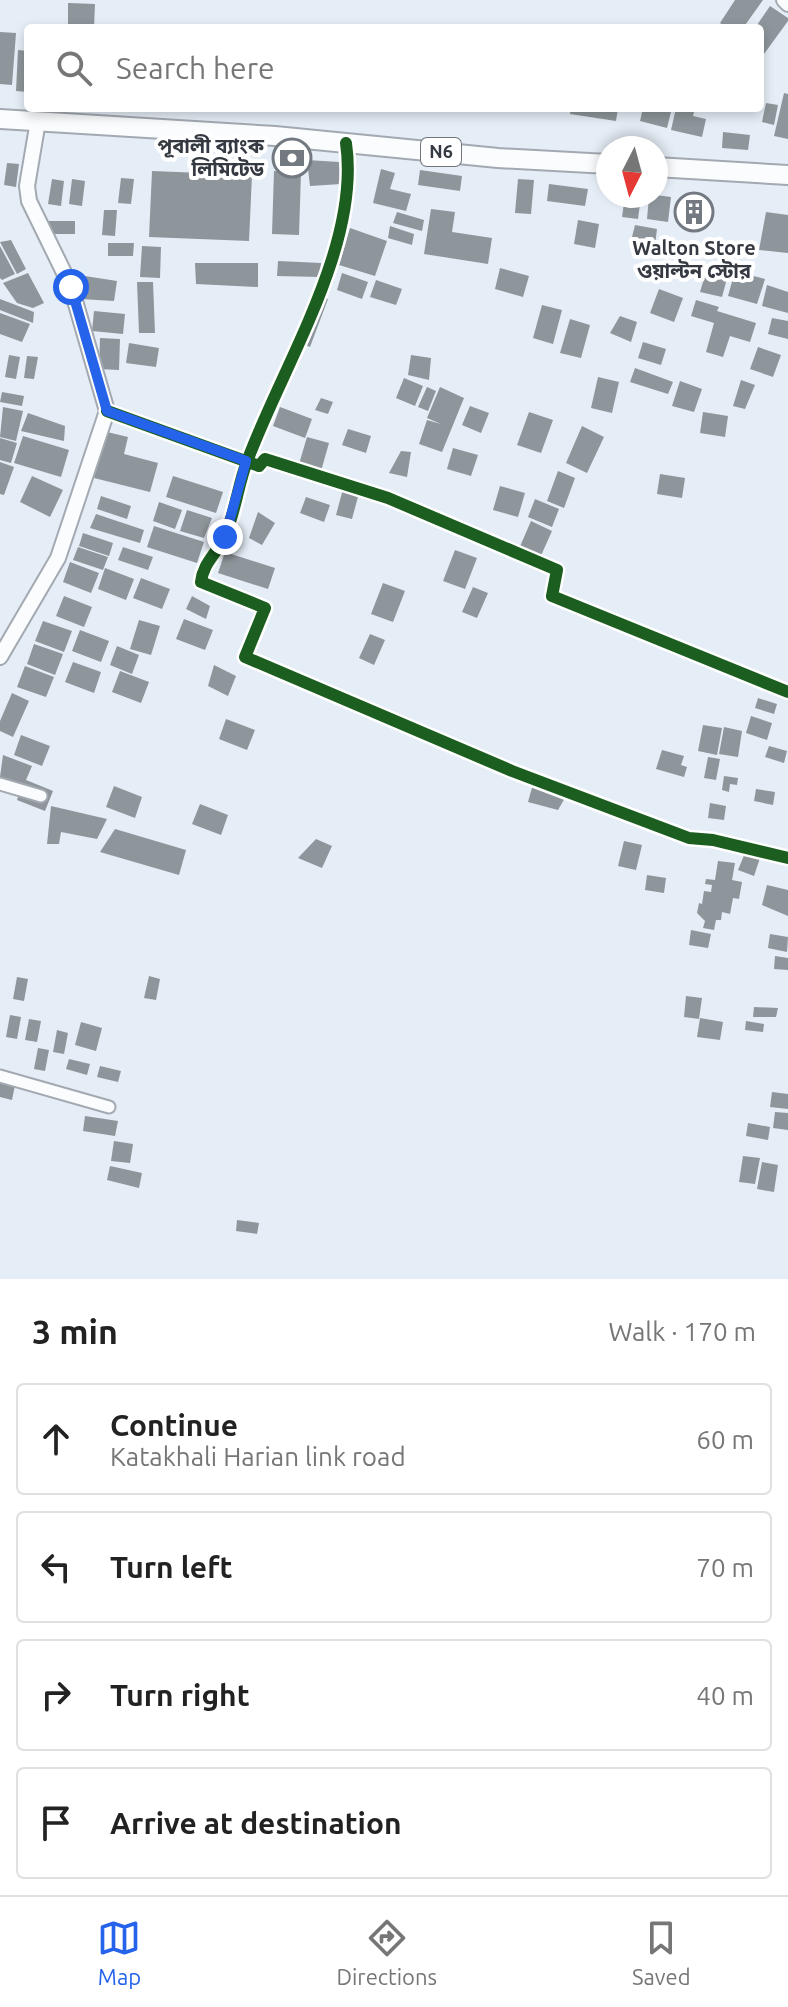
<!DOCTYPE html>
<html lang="en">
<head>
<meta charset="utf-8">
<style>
  :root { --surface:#fff; --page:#f2f2f2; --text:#222; --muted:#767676; --line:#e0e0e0; --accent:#2563eb }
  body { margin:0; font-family:Ubuntu,"Noto Sans Bengali",sans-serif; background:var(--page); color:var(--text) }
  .compass { position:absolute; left:596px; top:136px; width:72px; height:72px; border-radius:50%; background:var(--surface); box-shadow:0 4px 12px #0003; rotate:186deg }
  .stop { position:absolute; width:24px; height:24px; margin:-18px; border:6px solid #2563eb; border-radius:50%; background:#fff }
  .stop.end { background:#2563eb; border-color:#fff; box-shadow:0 2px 8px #0008 }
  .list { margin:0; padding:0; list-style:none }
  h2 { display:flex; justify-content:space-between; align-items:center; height:104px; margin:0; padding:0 32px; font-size:34px }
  h2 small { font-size:26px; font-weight:400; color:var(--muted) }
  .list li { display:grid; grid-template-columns:52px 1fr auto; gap:24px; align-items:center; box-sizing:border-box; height:112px; margin:0 16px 16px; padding:0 16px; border:2px solid var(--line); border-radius:8px }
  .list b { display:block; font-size:30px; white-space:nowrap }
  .list p { margin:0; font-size:26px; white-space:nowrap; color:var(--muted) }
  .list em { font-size:26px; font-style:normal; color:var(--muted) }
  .icon { flex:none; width:44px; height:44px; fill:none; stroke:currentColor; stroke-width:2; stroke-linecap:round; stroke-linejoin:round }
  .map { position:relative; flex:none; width:788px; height:1279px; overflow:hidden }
  .search { position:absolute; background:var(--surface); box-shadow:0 4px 12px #0003; left:24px; right:24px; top:24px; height:88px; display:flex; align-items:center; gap:20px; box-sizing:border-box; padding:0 28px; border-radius:8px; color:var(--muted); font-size:30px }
  .sheet { height:616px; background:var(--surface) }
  nav { display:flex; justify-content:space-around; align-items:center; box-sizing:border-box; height:112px; border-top:2px solid var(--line); background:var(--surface); font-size:22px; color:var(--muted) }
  nav a { display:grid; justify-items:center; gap:4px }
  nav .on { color:var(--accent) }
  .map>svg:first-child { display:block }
</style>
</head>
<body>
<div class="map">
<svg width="788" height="1279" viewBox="0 0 788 1279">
  <rect width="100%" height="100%" fill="#e5edf6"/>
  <!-- building -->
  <path fill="#8e969b" d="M735,0h28l-20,28h-16l-7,-5z
    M68,3l27,1 -1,24h-26z
    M770,6l18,12v3l-24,33 -4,-3v-23h-5z
    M0,32l16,1 -4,52 -12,-1z
    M18,50l10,1v41l-12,-1z
    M784,93l4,1v45l-14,-3z
    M766,103l12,2 -4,20 -12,-3z
    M571,108h47l-2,13 -46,-7z
    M643,108h29l-5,20 -27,-7z
    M676,108h19l-2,8 13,3 -4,18 -31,-7z
    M723,132l27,3 -2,15 -26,-2z
    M307,160l32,2 2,22 -31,2z
    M7,163l12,1 -3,23 -12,-2z
    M381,169l14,4 -5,16 21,5 -5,17 -33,-8z
    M420,170l42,6 -2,15 -42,-6z
    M152,171l100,4 -3,66 -100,-4z
    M274,171l27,1 -2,63 -27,-1z
    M121,178l13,1 -3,25 -13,-1z
    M52,179l12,2 -3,25 -13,-2z
    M72,179l13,2 -3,25 -13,-2z
    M518,179l16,1 -3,34 -16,-1z
    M549,184l39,5 -3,17 -38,-5z
    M656,195l15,2 -3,25 -21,-3 2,-23z
    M625,196h16l-3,23 -16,-2z
    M684,196l24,3 -4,29 -24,-3z
    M431,209l24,3 -3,20 40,6 -4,26 -64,-10z
    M104,210h13l-2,26 -13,-1z
    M397,212l27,8 -2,11 -29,-8z
    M766,212l22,3v38l-29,-3z
    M578,220l21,4 -4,24 -21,-4z
    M49,221h26v13h-26z
    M635,225l22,4 -2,16 -23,-8z
    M390,226l24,8 -2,11 -24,-7z
    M350,228l37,13 -12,35 -36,-11z
    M11,240l15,29 -9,5 -17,-32z
    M108,243h26l-1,13h-25z
    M0,246l15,28 -13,6 -2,-2z
    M142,246l19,1 -1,31 -20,-1z
    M278,261l43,2 -1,14 -43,-1z
    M195,263h63v24l-62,-3z
    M708,265l21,6 -7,26 -22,-5z
    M500,268l29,8 -6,21 -28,-8z
    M735,271l30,8 -8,25 -29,-8z
    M28,273l16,30 -11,5 -16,-5 -14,-20z
    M342,273l26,9 -6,17 -25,-9z
    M72,274l45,7 -3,20 -33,-2z
    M376,280l26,9 -6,16 -26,-8z
    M137,282h16l2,51h-16z
    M767,285l21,7v21l-26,-7z
    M659,289l24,9 -9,24 -24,-9z
    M320,296l8,3 -18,48 -9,-4z
    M0,299l34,13 -1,11 -33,-13z
    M696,300l23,7 -2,4 39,12 -6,19 -20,-6 -7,21 -17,-5 8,-29 -23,-7z
    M542,305l20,5 -9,34 -20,-6z
    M94,311l31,3 -2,20 -31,-3z
    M0,313l30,11 -8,18 -22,-8z
    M620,316l17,6 -6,20 -21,-9z
    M772,318l16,3v18l-20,-5z
    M570,319l20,6 -9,33 -21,-5z
    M100,338l20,1 -1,31 -20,-1z
    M643,342l23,7 -5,16 -23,-7z
    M129,343l30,5 -3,19 -30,-4z
    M758,347l23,8 -8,22 -23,-8z
    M9,355l11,2 -4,22 -11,-2z
    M411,355l20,3 -2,22 -21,-5z
    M27,356l11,1 -4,22 -10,-1z
    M635,368l38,14 -5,12 -38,-12z
    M598,377l21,5 -7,31 -21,-5z
    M404,378l19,8 -8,20 -19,-8z
    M741,380l14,5 -10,24 -12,-3z
    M680,381l22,8 -8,23 -22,-6z
    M427,387l9,4 -8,20 -10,-4z
    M440,387l24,11 -22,54 -23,-8 8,-24 14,4 -14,-6z
    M2,392l22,4 -2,10 -22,-4z
    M321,398l12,4 -5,12 -13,-4z
    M470,406l19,7 -8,20 -19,-8z
    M3,407l20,4 -7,30 -16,-4z
    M280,407l32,12 -7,19 -32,-12z
    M529,412l24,8 -12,33 -24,-8z
    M703,412l25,4 -3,21 -25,-4z
    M28,413l37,13 -1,15 -43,-10z
    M582,426l22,11 -17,36 -21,-10z
    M348,429l23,7 -5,17 -24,-8z
    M107,432l21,5 -4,17 34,9 -8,29 -56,-14z
    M23,436l46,14 -8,27 -47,-14z
    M307,437l22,6 -8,28 -22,-7z
    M0,438l17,5 -6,20 -11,-3z
    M453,448l25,7 -7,21 -24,-7z
    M401,451l10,1 -4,25 -18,-4z
    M0,462l14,5 -10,28 -4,-1z
    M558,471l17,7 -11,30 -17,-7z
    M660,474l25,4 -3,20 -25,-4z
    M32,476l31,14 -13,27 -30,-15z
    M173,476l50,16 -7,21 -50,-16z
    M500,486l25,7 -7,24 -25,-7z
    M343,489l16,4 -7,26 -16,-4z
    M101,496l30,10 -4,13 -30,-10z
    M306,497l24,8 -6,17 -24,-9z
    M535,499l24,10 -7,18 -24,-10z
    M159,502l23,8 -7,19 -22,-8z
    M187,510l25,8 -8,20 -24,-7z
    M258,512l17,11 -13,22 -13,-7z
    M96,514l48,16 -4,13 -50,-15z
    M531,521l21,10 -13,29 -21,-9z
    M154,526l50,16 -7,21 -50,-16z
    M83,533l30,10 -4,13 -30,-10z
    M78,547l30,10 -5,13 -30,-10z
    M123,547l30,10 -5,13 -30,-10z
    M455,550l22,8 -12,31 -22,-8z
    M225,552l50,16 -7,21 -50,-16z
    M70,562l29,11 -8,20 -28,-11z
    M105,568l29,11 -8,21 -28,-11z
    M141,578l29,11 -8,20 -29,-11z
    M383,583l22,8 -12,31 -22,-8z
    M473,587l15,6 -11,25 -15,-6z
    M64,596l28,11 -8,20 -28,-11z
    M192,596l18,10 -4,13 -20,-10z
    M184,619l29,11 -8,20 -29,-11z
    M139,620l21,6 -9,29 -21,-6z
    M43,621l29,10 -8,21 -29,-11z
    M80,630l29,11 -8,21 -29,-11z
    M370,634l15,6 -11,25 -15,-7z
    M34,644l29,10 -8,21 -28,-11z
    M117,646l22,9 -7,19 -22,-9z
    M73,662l28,10 -7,21 -29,-11z
    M214,665l22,11 -8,20 -20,-10z
    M25,666l29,11 -8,20 -29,-10z
    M120,671l29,11 -8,21 -29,-11z
    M12,693l17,8 -16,36 -13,-6v-10z
    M758,698l19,6 -3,10 -19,-6z
    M751,716l21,7 -5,17 -21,-7z
    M226,719l29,11 -8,20 -28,-11z
    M703,725l19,3 -5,27 -19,-4z
    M724,727l18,4 -4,26 -19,-3z
    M21,735l29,11 -8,20 -28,-11z
    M769,746l18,5 -3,12 -19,-6z
    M662,750l22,6 -3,9 6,2 -3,10 -28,-8z
    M3,755l29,11 -6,14 27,11 -8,20 -28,-11 5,-15 -22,-8z
    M708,757l12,2 -4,21 -12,-2z
    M724,776l14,2 -1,7 -7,-1 -1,8 -7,-2z
    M533,784l33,12 -8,14 -30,-8z
    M114,786l28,11 -7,21 -29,-11z
    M756,789l19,3 -2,13 -19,-4z
    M710,803l16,3 -2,14 -16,-2z
    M200,804l28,11 -7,20 -29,-11z
    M51,806l56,13 -10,20 -36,-7 -2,12h-12z
    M115,829l71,21 -7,25 -79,-23z
    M316,839l16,7 -10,22 -24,-10z
    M624,841l18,4 -6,25 -18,-4z
    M745,853l15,5 -6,18 -16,-6z
    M718,861l17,2 -3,17 10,2 -3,17 -6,-1 -3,16 -8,-2 -1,8h-5l-2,10 -11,-2 2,-7 -8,-8 2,-10 3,1 2,-13 7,1 1,-7 -7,-1 1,-5 9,1z
    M647,875l19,3 -2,15 -19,-3z
    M767,885l21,5v26l-26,-11z
    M691,930l20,4 -3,14 -19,-3z
    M770,934l18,3 -1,15 -19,-4z
    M775,956l13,2v12l-14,-1z
    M149,976l11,3 -4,21 -12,-2z
    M17,977l11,2 -4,22 -11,-2z
    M686,996l16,2 -3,21 -15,-2z
    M754,1007l24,1 -2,9h-23z
    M10,1015l11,2 -4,22 -11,-2z
    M700,1018l23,4 -3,18 -23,-3z
    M29,1019l12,2 -4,21 -12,-2z
    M746,1021l18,3 -1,8 -18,-2z
    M81,1022l21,6 -6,23 -21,-6z
    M57,1030l11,3 -4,21 -11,-2z
    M38,1048l11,2 -4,21 -11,-2z
    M69,1059l21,5 -3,11 -21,-6z
    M100,1066l21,5 -3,11 -21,-5z
    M0,1082l15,3 -3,15 -12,-3z
    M772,1092l16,2v15l-18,-2z
    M775,1112l13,1v17l-15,-2z
    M85,1116l33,5 -3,15 -32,-5z
    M748,1123l22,4 -2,13 -22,-4z
    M114,1141l19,3 -3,19 -19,-2z
    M743,1156l17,2 -5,26 -16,-2z
    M762,1162l16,3 -4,27 -17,-3z
    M110,1166l32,7 -3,15 -32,-8z
    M237,1220l22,3 -2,11 -21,-3z"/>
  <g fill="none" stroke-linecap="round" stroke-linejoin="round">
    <!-- minor casing -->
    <g stroke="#a3a9b1" stroke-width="15">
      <path id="minor" d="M346,143c15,102 -63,222 -98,316 -10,24 -12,52 -23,76 -7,18 -22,27 -24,47l64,26 -20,49 267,114 177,67 24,2 75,18
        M107,411l152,55 6,-7 123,39 169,72 -5,26 236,96
        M0,784l41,12
        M0,1076l109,31"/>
    </g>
    <!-- tertiary casing -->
    <g stroke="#a3a9b1" stroke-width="18">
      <path id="tertiary" d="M784,0l4,4
        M0,657l58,-99 49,-147 -36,-124 -42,-86 -2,-15 11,-65"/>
    </g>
    <!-- trunk casing -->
    <g stroke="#a3a9b1" stroke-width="22">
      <path id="trunk" d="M0,119l275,17 223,22 110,6
        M656,167l132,8"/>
    </g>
    <!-- minor -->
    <use href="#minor" stroke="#fbfcfe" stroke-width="11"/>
    <!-- tertiary -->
    <use href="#tertiary" stroke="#fbfcfe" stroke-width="14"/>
    <!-- trunk -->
    <use href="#trunk" stroke="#fbfcfe" stroke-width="18"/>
    <!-- cycleway casing -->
    <g stroke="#fff" stroke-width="17">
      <path id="cycleway" d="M346,143c15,102 -63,222 -98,316 -10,24 -12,52 -23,76 -7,18 -22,27 -24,47l64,26 -20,49 267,114 177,67 24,2 75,18
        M107,411l152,55 6,-7 123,39 169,72 -5,26 236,96"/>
    </g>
    <!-- cycleway -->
    <use href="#cycleway" stroke="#1b5e20" stroke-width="12"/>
  </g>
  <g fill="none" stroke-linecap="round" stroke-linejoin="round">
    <!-- route -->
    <path stroke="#2563eb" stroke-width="10" d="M71,287l36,124 139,50 -21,76"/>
  </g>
  <!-- icons -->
  <defs>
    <g id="bank-ring" transform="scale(2)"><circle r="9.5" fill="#fff" stroke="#737981" stroke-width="1.5"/><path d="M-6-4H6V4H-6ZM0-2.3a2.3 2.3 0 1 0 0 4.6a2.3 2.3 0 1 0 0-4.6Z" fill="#737981"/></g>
    <g id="building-ring" transform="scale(2)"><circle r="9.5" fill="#fff" stroke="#737981" stroke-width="1.5"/><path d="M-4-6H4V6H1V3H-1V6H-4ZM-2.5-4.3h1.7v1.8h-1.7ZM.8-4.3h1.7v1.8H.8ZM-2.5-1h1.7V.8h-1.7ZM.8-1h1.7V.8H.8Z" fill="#737981"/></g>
  </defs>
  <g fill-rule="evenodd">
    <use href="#bank-ring" x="292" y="158"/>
    <use href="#building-ring" x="694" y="212"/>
  </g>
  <g text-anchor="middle" stroke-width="8" stroke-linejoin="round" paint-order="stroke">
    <!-- shield labels -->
    <rect fill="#fff" stroke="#72757b" stroke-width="2" x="421" y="138" width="40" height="28" rx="6"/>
    <g font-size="18" font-weight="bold" fill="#353a42">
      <text x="441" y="158">N6</text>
    </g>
    <!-- poi labels -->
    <g font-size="20" font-weight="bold" fill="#353a42" stroke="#fff" text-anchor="end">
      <text x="264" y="153">পূবালী ব্যাংক<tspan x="264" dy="23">লিমিটেড</tspan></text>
      <text x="694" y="255" text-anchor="middle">Walton Store<tspan x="694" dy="23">ওয়াল্টন স্টোর</tspan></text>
    </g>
  </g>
</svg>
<svg class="compass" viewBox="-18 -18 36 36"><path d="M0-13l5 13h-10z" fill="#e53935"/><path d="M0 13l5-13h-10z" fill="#767676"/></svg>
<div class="stop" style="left:71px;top:287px"></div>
<div class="stop end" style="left:225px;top:537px"></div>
<div class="search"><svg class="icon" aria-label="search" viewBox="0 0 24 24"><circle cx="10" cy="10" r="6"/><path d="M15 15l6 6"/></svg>Search here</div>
</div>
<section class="sheet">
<h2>3 min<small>Walk · 170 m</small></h2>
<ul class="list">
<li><svg class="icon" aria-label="ahead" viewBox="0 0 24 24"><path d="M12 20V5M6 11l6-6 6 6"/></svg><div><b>Continue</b><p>Katakhali Harian link road</p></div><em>60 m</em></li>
<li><svg class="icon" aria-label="left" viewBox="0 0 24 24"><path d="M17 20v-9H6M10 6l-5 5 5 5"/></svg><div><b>Turn left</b></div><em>70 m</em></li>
<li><svg class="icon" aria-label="right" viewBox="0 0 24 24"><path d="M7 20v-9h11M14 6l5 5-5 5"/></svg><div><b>Turn right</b></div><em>40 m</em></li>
<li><svg class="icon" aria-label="arrive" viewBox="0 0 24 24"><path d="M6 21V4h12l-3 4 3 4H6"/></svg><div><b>Arrive at destination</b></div></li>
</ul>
</section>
<nav>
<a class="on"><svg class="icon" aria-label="map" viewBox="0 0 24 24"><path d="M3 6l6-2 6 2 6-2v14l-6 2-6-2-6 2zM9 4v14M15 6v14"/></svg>Map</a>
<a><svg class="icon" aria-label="directions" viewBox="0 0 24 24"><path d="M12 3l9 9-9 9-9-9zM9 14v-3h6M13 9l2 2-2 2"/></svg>Directions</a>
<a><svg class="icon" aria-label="saved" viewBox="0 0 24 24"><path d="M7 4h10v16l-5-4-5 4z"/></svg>Saved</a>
</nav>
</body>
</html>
